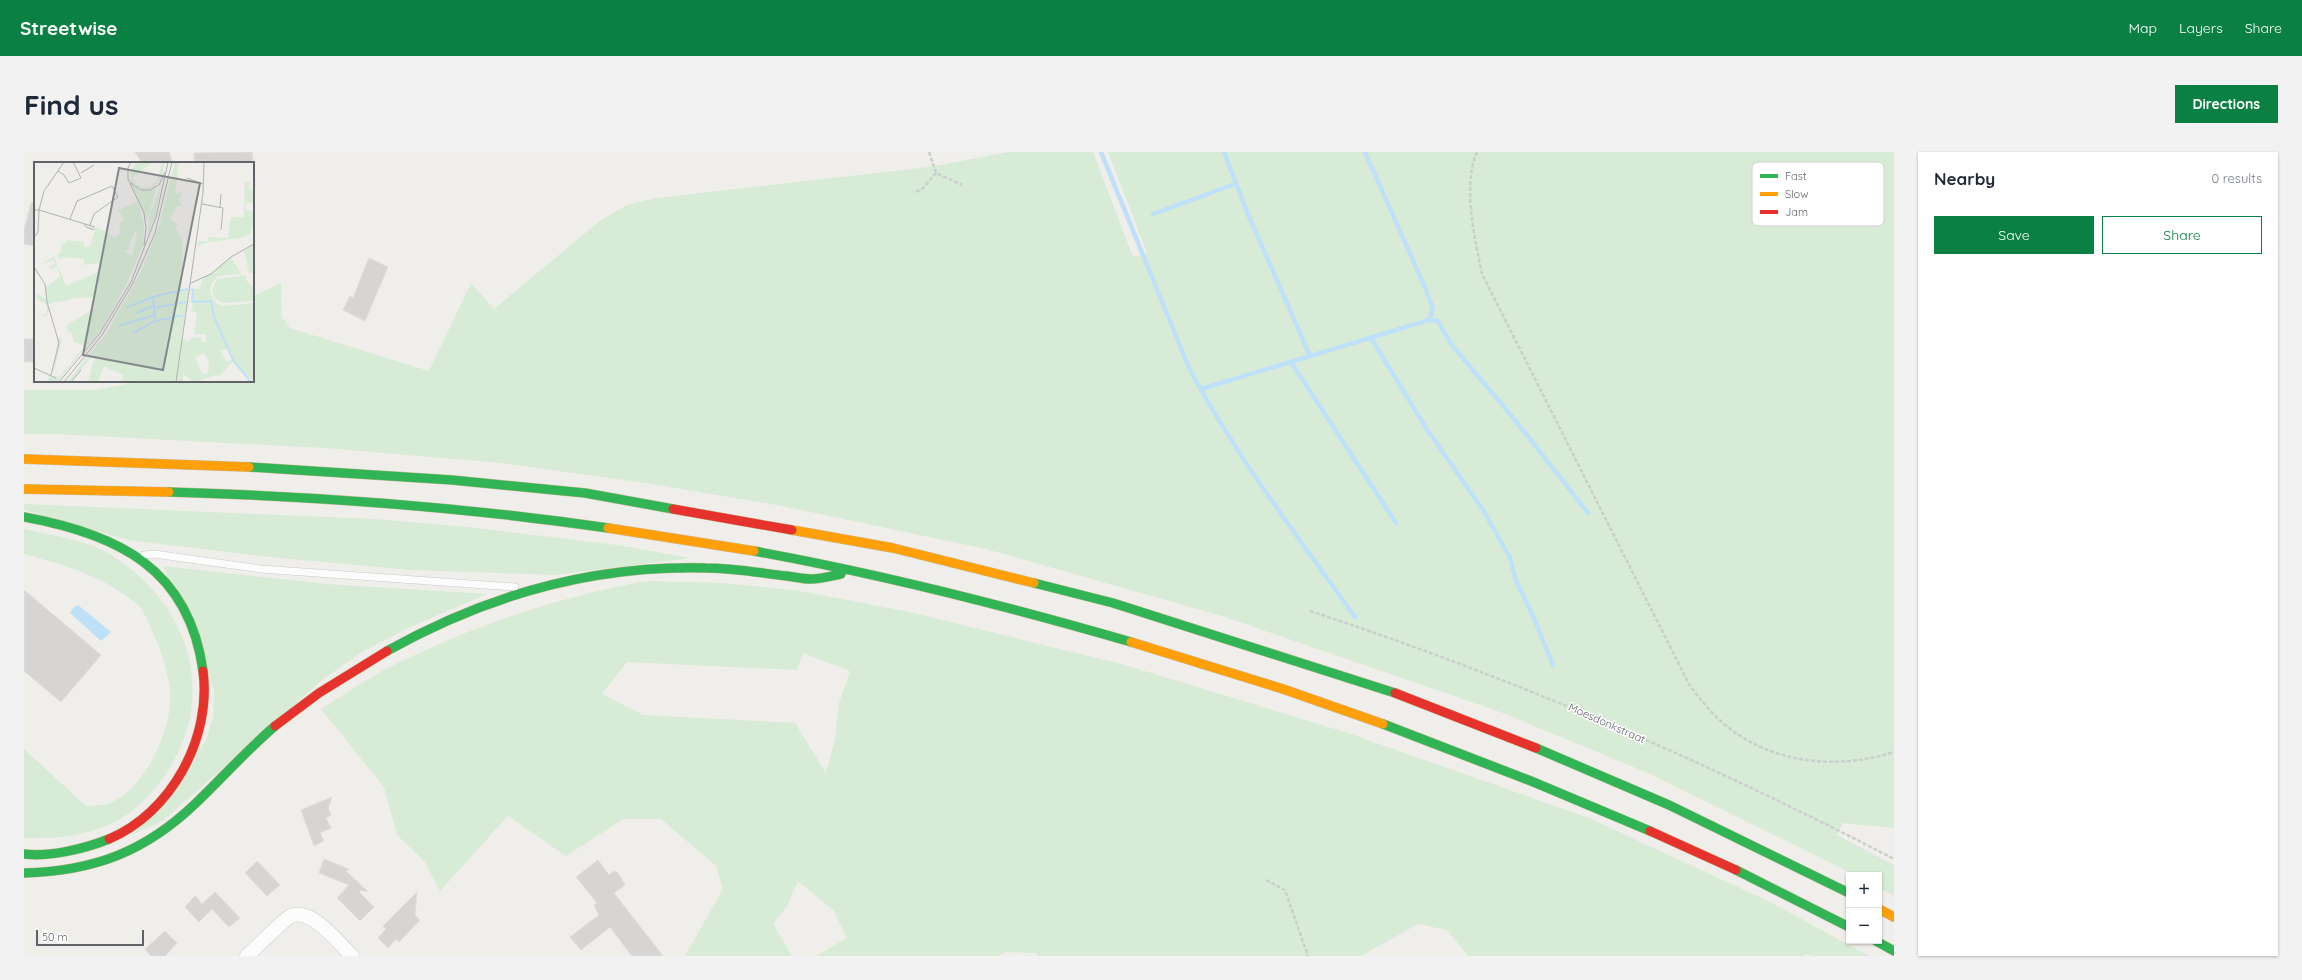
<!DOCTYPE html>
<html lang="en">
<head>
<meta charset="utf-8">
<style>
  :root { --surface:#fff; --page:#f2f2f3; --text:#1f2937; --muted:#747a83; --line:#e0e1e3; --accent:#0b8043 }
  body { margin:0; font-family:Quicksand,sans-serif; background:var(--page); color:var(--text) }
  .controls { position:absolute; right:12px; bottom:12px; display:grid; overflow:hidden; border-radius:0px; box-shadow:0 1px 3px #0004 }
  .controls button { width:36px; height:36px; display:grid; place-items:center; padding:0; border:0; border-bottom:1px solid var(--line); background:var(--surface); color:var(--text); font:20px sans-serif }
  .scale { position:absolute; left:12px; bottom:10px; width:108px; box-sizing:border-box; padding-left:4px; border:2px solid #5f6368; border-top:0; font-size:11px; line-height:14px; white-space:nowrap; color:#5f6368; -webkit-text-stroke:3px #fff; paint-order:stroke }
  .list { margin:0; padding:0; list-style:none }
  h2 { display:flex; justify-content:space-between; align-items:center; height:52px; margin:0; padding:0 16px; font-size:17px }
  h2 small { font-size:13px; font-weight:400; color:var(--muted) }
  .actions { display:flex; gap:8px; padding:12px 16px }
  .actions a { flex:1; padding:9px 0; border:1px solid var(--accent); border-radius:0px; text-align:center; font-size:14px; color:var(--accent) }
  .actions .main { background:var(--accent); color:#fff }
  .map { position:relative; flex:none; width:1870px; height:804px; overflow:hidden; border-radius:0px }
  header { display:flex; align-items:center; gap:24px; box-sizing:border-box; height:56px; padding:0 20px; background:var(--accent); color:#fff }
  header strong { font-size:19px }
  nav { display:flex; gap:22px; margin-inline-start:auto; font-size:14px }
  .intro { display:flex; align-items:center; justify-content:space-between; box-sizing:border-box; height:96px; padding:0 24px }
  h1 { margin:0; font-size:28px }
  .button { padding:10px 18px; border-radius:0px; background:var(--accent); color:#fff; font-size:14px; font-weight:700 }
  main { display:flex; gap:24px; padding:0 24px }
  aside { flex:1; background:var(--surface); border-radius:0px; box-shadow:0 1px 3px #0004 }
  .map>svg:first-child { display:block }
</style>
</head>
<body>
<header>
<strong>Streetwise</strong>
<nav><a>Map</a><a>Layers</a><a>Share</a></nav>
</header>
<div class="intro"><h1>Find us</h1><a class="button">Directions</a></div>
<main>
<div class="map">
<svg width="1870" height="804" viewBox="0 0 1870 804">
  <rect width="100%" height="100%" fill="#efeeea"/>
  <!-- green -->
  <path fill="#d8ebd6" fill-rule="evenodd" d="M985,0h84l40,105 14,-4 -39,-101h786v676l-51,-5 -6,12 57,30v31l-15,-8v-13h-24l-207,-102 -145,-60 -281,-97 -236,-67 -204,-43 -136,-23 -145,-20 -176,-15 -270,-14h-31v-44h71l47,-9h111v-85l28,-13 1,34 8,11 139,43 42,-88 23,26 107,-89 26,-15 29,-7 273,-31z
    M0,352l350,15 94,8 149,18 74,13 -136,17 -144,-5 -142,-13 -142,-17 -103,-30z
    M0,377c30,7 66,11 92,29 78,52 103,147 44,224 -15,20 -35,38 -59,46 -25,9 -50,11 -77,10v-89l62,57c7,-1 15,0 21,-2 37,-11 67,-78 63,-113 -2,-19 -9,-41 -17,-58 -4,-8 -8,-21 -14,-27 -33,-29 -74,-41 -115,-52z
    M139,414l163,18 161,10 -79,34 -46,24 -40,28 -158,140 -30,14 72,-93 7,-24 1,-28z
    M622,429l76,2 72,7 116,22 215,53 223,68 241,85 181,84 99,54h-57l-6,-2 -2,2h-336l-21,-26 -29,-6 -57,32h-323l-2,-3 -30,-1 -8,4h-182l31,-18 -13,-27 -36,-30 -11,25 -14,18 19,32h-107l38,-67 -7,-23 -55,-47h-38l-57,37 -58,-40 -68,75 -15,-29 -28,-27 -13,-48 -63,-78c21,-13 42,-28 65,-40 83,-42 168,-71 260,-88zM779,501l47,18 -11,32 -4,36 -9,34 -31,-50 -152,-8 -41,-21 25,-32 170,8z"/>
  <!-- water -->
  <path fill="#bfe0f9" d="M54,453l33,27 -10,9 -31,-28 4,-6z"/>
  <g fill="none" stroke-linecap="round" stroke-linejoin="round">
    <!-- stream -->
    <path stroke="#bfe0f9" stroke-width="4.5" d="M1077,0l88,216c47,88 108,168 166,249
      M1200,0l21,55 65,149
      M1341,0l61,138 7,19 -4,11
      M1129,62l82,-30
      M1347,186l55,90 57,82 27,48 6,23 17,35 20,49
      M1267,210l105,161
      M1177,237l228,-69 9,1 13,23 64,76 73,93"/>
  </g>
  <!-- building -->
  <path fill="#d6d5d3" stroke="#deddd9" d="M111,0h34l4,11h-31z
    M228,0l1,11h-59v-10z
    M7,51h4v43l-11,-2v-14z
    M345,106l19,9 -23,54 -22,-11 7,-14 3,2z
    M0,187h11v23h-11z
    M0,438l77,65 -40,47 -37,-31z
    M308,645l-4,11 3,7 -5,3 5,10 -11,5 4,8 -10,5 -13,-36z
    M300,707l25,10 -3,2 22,21 -7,-2 -2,2 15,15 -14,14 -23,-23 12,-13 -30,-12z
    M574,708l11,15 5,-4 4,2 7,12 -11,8 49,63h-31l-22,-29 -29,23 -11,-13 29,-22 -5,-10 3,-2 -21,-26z
    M233,709l23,24 -13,11 -22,-23z
    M191,740l25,26 -11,9 -17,-18 -13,13 -14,-15 10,-11 7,8z
    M393,740l-2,23 5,5 -21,22 -3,-3 -8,9 -10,-10 8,-9 -3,-3z
    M141,779l12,12 -12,13h-14l-6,-7z"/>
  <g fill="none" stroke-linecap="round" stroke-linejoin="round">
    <!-- lane casing -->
    <g stroke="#cbcccc" stroke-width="8">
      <path id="lane" d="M120,403l10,-1 107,15 254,18"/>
    </g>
    <!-- street casing -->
    <g stroke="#cbcccc" stroke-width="15">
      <path id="street" d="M223,804c9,-8 36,-36 44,-40 20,-9 48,27 61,40"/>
    </g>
    <!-- fast casing -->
    <g stroke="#c8b996" stroke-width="10">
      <path id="fast" d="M225,315l203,13 133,13 88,16
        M145,340c146,4 294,15 439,36
        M0,365c93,17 165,51 179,154
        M730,399c127,23 253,55 377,91
        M1010,431l79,20 282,90
        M363,499c98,-55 206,-86 319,-83 27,0 54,5 81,8 8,1 16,3 24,3 10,0 20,-3 30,-5
        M1359,572l148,57 119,50
        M1512,596l133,57 180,88
        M0,702c26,3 60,-5 85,-15
        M1712,718l113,57
        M0,721c70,-2 121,-21 172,-70 27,-26 51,-53 79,-77
        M1852,789l18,10"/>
    </g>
    <!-- slow casing -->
    <g stroke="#c8b996" stroke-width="10">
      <path id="slow" d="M0,307l225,8
        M0,337l145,3
        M584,376l146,23
        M768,378l101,18 141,35
        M1107,490l152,47 100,35
        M1855,757l15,8"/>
    </g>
    <!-- jam casing -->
    <g stroke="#c8b996" stroke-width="10">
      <path id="jam" d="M649,357l119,21
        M1371,541l141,55
        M251,574l44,-33 68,-42
        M1626,679l86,39
        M85,687c62,-26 103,-101 94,-168"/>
    </g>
    <!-- path -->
    <path stroke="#cacfcc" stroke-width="2.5" stroke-dasharray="4 2" stroke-linecap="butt" d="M905,0l7,21 26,12
      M1453,0c-15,34 -2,87 5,122l207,410c12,17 27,35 44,47 47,34 108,38 161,21
      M892,40l6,-3 14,-16
      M1286,459c201,66 396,150 584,248
      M1242,728l19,10 23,66"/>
    <!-- lane -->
    <use href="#lane" stroke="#fdfcfc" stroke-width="7"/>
    <!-- street -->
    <use href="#street" stroke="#fdfcfc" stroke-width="14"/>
    <!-- fast -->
    <use href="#fast" stroke="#30b455" stroke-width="9"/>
    <!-- slow -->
    <use href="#slow" stroke="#ff9f0a" stroke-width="9"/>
    <!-- jam -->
    <use href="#jam" stroke="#e5322d" stroke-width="9"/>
  </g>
  <g text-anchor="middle" stroke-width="3" stroke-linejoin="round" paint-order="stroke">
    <!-- street labels -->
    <g font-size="11" fill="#5f6368" stroke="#fff">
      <text transform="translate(1583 571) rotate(24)" y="4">Moesdonkstraat</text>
    </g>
  </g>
  <!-- overview -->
  <g transform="translate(10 10)">
    <rect width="220" height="220" fill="#efeeea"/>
    <path d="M102,0l16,1 -19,14 3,7 7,3 9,-1 5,-5 5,-19h3l-3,13 -7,12 -11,3 -12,-8 -2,-9zM141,0h4l-4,32 7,-2 -3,9 3,5h-5l-7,13 8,6 -3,2 8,16 -2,47 -13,2 21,-2 -8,48 8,4 3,-5 9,1 1,4h4v-8h-12l3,-22 -5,-1 2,-22h5l4,-10 28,-22 10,17 -23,2 -7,8 -1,9 6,10 7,3 31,-3v79l-21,-21 -15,16 -2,-2 -22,7 -11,-8v8h-61l1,-7 -19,-9 -6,16h-10l8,-30 -26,30h-3l39,-48 35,-62 18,-47zM180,157l19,40 -6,3 -7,-11 8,-2zM170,191l5,9 -1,11 -5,1 -8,-16zM95,17l11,12 16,-2 -9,32zM128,20l-8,38 -7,15 3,-21zM211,20h5l-1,7 5,1v13h-8v7l8,2v17h-3v4l-6,4 -36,5 -12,4 1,-4 10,-1 1,-4 19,1 3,-21h13zM104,40l6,23 -1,20 -16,38 -24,44 -46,55h-10l3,-6 8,2 -5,-3 5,-36h4l-9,36 6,2 26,-31 -11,-4 -3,-10 -3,1 -1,-8 28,-17 -3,-11 -15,1 -29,6 2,5 -4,8 -7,-3 5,1 3,-4 -1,-7 -10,-6 2,-4 8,5v-12l14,-10 -3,-11 -7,4 -1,-3 6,-3 -1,-4 -13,4 13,-7 12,29 30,-13 5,-7 -3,-3 -14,2v-6l-19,-2 -6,3 -2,-5 4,-3 1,-9h5v-3l17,2v5h6l5,-17 -10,-5 18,5 12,8 6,-4 -2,-10 5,-5 -6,-9zM101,69l2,3 -5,22 -9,-5 5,-2zM220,82v29h-5l-5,-22zM212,113v5l8,8v13l-32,2 -7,-4 -3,-9 5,-11z" fill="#d8ebd6" fill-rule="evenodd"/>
    <path fill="none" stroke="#bfe0f9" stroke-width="2" d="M157,127l2,1 -1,12 19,-1 3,16 19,43 18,22M93,145l29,-11 32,-7M120,146l32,-6M102,151l18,-7M122,159l27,-6M85,164l35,-11M99,171l22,-12 -2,-24"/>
    <path fill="none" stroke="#b1b2b2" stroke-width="1" d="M97,0l-3,6v11l16,34 2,15 -2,18M24,9l6,4 5,8 12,-5 -8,-16M47,11l13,-8M153,16l16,6M97,21l10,7h9l9,-5 6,-13M168,42l21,4 -2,22M186,45l1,-13M0,48h5l5,-19 20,-29M36,57l7,-18 35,-15 6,11 -24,17 -4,11M50,62l2,3 8,3M0,76l4,-6 1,-22 56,17M0,105l11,17 2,18 12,41 -8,32M157,121l20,-9 20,-17 23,-13M0,206l22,10M25,220l41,-49 31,-51 25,-65 12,-55M30,220l38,-47 31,-52 22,-50 17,-71M37,220l10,-12M142,220l27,-189 1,-31"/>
    <path fill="#84888a" fill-opacity="0.15" stroke="#84888a" stroke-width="2" d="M85,6l81,15 -37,187 -80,-15z"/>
    <rect width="220" height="220" fill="none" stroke="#5f6368" stroke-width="2"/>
  </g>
  <!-- legend -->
  <rect x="1728" y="10" width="132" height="64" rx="6" fill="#fff" stroke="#cfd0d2" stroke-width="1"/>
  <rect x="1736" y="22" width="18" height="4" fill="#30b455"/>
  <rect x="1736" y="40" width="18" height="4" fill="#ff9f0a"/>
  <rect x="1736" y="58" width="18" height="4" fill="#e5322d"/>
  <g font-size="11" fill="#5f6368">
    <text x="1761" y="28">Fast</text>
    <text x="1761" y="46">Slow</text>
    <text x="1761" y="64">Jam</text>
  </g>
</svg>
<div class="controls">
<button>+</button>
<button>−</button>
</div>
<div class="scale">50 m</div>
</div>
<aside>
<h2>Nearby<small>0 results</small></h2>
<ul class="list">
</ul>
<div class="actions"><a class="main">Save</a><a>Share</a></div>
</aside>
</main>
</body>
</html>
